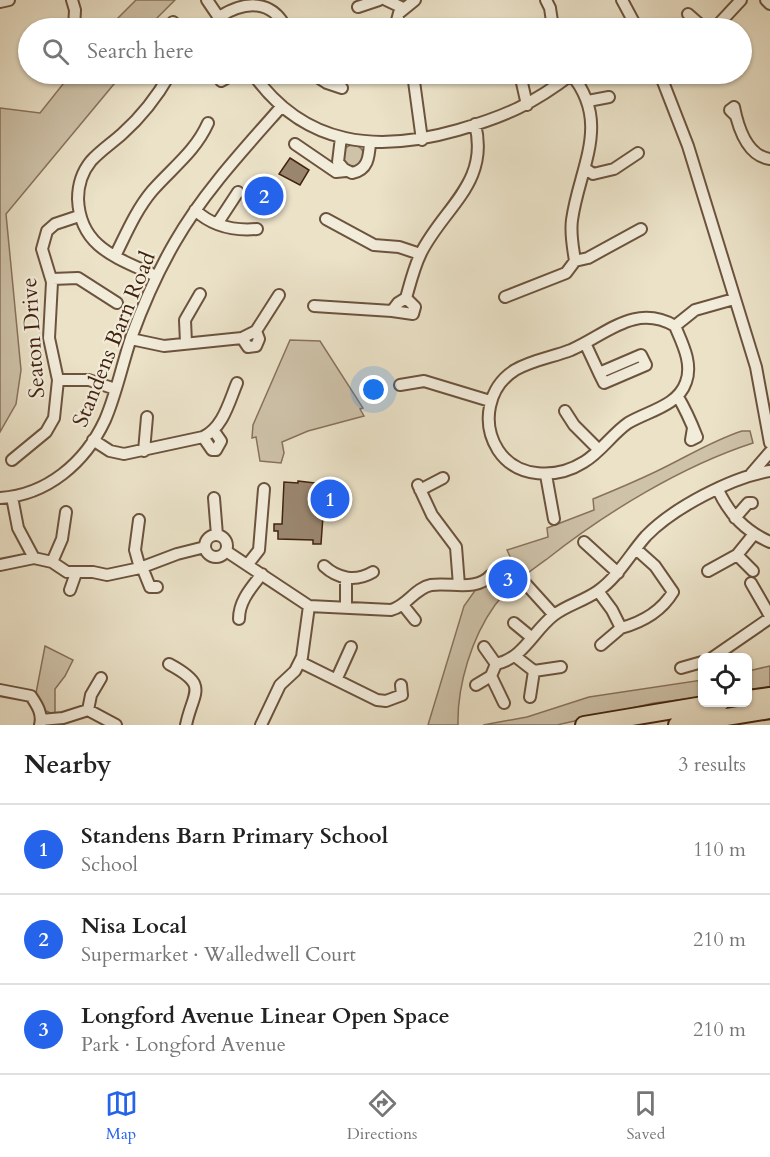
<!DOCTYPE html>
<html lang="en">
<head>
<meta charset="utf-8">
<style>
  :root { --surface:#fff; --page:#f6f6f6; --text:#222; --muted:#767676; --line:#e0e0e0; --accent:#2563eb }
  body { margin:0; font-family:Cardo,serif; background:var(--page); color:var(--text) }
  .controls { position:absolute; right:18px; bottom:18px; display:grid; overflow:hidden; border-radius:9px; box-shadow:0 2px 4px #0004 }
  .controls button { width:54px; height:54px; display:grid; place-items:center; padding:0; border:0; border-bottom:2px solid var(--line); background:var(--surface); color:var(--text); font:30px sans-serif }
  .you { position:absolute; left:374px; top:390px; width:21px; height:21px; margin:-15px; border:4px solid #fff; border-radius:50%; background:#1a73e8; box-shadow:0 0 0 9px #1a73e833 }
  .badge { display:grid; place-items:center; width:39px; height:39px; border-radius:50%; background:var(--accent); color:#fff; font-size:20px; font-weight:700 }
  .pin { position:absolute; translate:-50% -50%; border:3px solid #fff; box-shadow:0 2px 6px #0006 }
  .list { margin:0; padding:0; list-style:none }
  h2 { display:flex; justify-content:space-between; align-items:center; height:78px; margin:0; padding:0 24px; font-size:26px }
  h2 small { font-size:20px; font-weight:400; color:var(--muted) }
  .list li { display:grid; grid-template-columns:39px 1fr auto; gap:18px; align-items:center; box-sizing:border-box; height:90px; padding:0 24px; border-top:2px solid var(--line) }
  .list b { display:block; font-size:22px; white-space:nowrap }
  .list p { margin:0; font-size:20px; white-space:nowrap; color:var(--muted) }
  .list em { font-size:20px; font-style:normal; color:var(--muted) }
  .icon { flex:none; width:33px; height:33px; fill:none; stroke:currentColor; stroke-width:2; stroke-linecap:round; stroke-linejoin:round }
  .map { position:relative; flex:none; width:770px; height:725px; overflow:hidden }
  .search { position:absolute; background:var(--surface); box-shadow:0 2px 4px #0004; left:18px; right:18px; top:18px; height:66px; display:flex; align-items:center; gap:15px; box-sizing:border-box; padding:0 21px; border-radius:33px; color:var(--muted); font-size:22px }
  .sheet { height:348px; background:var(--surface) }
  nav { display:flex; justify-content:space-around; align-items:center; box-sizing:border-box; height:84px; border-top:2px solid var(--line); background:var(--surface); font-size:16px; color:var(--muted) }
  nav a { display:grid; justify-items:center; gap:3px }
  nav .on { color:var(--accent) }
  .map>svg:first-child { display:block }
</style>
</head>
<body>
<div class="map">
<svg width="770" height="725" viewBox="0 0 770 725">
  <rect width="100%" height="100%" fill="#ebe2c8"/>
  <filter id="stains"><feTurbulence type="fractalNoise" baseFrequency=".00333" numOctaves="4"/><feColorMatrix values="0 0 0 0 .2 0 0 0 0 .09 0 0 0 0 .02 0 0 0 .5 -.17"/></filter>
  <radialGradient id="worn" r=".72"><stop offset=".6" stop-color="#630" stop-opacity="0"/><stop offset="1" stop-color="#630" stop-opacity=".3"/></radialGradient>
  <!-- green -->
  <path fill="#cec2a9" stroke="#88725c" stroke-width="1.5" d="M136,0h39l-28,28h-39z
    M71,74h39l-3,4 7,6 -108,130 15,156 -5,34 -16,28v-324l40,5z
    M342 156a11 11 0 1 1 22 0a11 11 0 1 1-22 0Z
    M290,340l30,1 43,67 -3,1 4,7 -56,15 -26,11 2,11 -3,10 -21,-2 -4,-24 -4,1 1,-13z
    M742,431h8l3,12c-71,23 -148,70 -206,116 -18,13 -39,28 -52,46 -23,32 -38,80 -37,120h-30l36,-119 15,-21 9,-2 25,-20 -6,-13 41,-13 -1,-9 47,-18 -1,-11c22,-9 41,-17 62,-27 30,-14 56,-31 87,-41z
    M45,646l28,14 -8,16 -10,13v26l-9,-4 -10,-18z
    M770,666v21l-22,3v-19z
    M702,680v17l-48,6 -97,22h-74l44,-8 62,-20z"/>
  <!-- building -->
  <path fill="#9a866f" stroke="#42230f" stroke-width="1.5" d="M290,158l19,12 -9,15 -21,-11z
    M298,481l25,3 2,4 -4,56h-8v-4l-35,-1v-8h-4v-7h8l2,-42 14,1z"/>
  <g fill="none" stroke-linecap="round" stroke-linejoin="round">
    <!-- minor casing -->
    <g stroke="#6c533d" stroke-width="14">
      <path id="minor" d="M72,0l3,10 -1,18
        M207,0l19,28
        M386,0l17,8
        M546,0l4,8 3,20
        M622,0l15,28
        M766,0l4,4
        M0,2l9,-2
        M358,7l21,-7
        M688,14l16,14
        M219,17c27,-17 53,-17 67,11
        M169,28l4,-6 7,6
        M395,28l4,-15 16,-13
        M715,28l26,-28
        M253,74c52,73 125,79 205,56 48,-14 75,-26 114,-56
        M313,74l14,9 15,5
        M413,74l9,66
        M520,74l7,31
        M660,74l28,72 68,221 14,76
        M221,81l13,-7
        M588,101l21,-4
        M736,116l-6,-6 4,-3c4,20 13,49 36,52
        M341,137l-3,25 6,7 8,4c16,-3 17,-16 18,-30
        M295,144l41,28 10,-1
        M586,169l7,5 21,-5 24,-16
        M195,210c17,16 39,21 62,19
        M326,219l48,26 25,2 21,7
        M217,224l21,-32
        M115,256c11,-22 21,-46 37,-65 20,-23 43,-39 56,-68
        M575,261l13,-3 53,-29
        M156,276c-38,-18 -76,-28 -78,-77 0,-13 4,-27 13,-38 9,-10 21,-18 31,-27 18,-16 36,-39 48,-60
        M52,279l26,-1 39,25
        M505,297l61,-24 9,-12c-2,-14 -5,-27 -3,-41 7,-52 40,-97 -1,-146
        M314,306l78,5 6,-8 8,-5c4,-14 8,-31 15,-45 23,-46 69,-70 54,-129
        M392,311l21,3 2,-7 -9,-9
        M675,326c-40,-23 -68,8 -104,24 -18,7 -39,10 -56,20 -27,17 -34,53 -17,80 19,29 59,29 86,12 17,-10 28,-28 44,-39 20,-12 50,-17 58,-41 7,-19 -4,-39 -11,-56l20,-16 39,-11
        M242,338l6,9 8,-1 3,-7 -3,-8
        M131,339l33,7 78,-8 14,-7 23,-36
        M186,343l-1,-23 15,-26
        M585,343l14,30 42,-18 5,10 -42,18 -5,-10
        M58,380h31l26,9
        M400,385l24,-4 66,20
        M678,397c8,13 13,25 19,40l-6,3 2,-12
        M565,411l9,14 25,25
        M203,437l9,13h4l5,-9 -7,-10
        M93,440l17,11 14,3 79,-17c20,-9 26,-35 34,-54
        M144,451l3,-34
        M12,460l34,-28 8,-14 4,-38 -9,-42 3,-56 -10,-33 5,-18 8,-7 24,-8
        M751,474l19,-22
        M546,475l8,44
        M418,485l14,30 24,32 3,38
        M420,490l23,-12
        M718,490c12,25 27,41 52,52
        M12,497l6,31 16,30 18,4 15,10h26l14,3 33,-7 37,-14 28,-7
        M0,498c47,-3 85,-35 105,-78 11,-25 17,-55 26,-82 12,-33 26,-65 44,-96 28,-49 69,-93 107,-136
        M214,498l3,37
        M735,518l13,-15h4
        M139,520l-4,30 5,18
        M205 546a11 11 0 1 1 22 0a11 11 0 1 1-22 0Z
        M584,542l34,31
        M226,551l83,55 82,4c16,-4 24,-22 40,-25 20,-3 45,7 60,-10
        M737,555l16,16
        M52,562l10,-23 4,-27
        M248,564l11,-14 5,-61
        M0,565l34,-7
        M324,566c14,13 32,16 49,6
        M142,567l8,20h7
        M708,571l29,-16 17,-21
        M346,578v29
        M525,583l29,32
        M751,583l19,33
        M70,590l6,-17
        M598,591l14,19 9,18 -20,17
        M403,605l12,15
        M239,619c0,-18 12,-31 23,-45
        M514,623l17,14
        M621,628c22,-6 40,-16 52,-36l-18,-26 -19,-17
        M484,647l12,17
        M516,657l18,14 27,-4
        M712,658l58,-40
        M300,662l77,38 9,1 16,-6 -1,-10
        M169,664c41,22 24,27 17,61
        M681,668l21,-6
        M491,676l13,27
        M337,678l14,-31
        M476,685l15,-9 5,-12c28,-6 37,-33 58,-49 13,-10 30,-14 44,-24 20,-14 32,-37 48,-55 27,-28 86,-59 124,-65
        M0,690l31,6c6,9 12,18 9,29
        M530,697l4,-26
        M88,710l3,-15 10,-17
        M41,720l22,-2 25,-8 28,15
        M261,725l19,-40 15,-14 7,-14 7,-51"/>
    </g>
    <!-- highway casing -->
    <g stroke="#42230f" stroke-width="20">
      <path id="highway" d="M748,699l22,-3
        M584,725l137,-23
        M677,725l93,-15"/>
    </g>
    <!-- minor -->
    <use href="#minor" stroke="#f2ecdb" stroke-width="10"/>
    <!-- highway -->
    <use href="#highway" stroke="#ebe2c8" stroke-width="16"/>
  </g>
  <g text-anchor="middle" stroke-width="4.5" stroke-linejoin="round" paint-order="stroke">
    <!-- street labels -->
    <g font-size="22" fill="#42230f" stroke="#f2ecdb">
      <text transform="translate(32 338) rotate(-94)" y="8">Seaton Drive</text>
      <text transform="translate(113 339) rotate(-68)" y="8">Standens Barn Road</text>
    </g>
  </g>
  <rect width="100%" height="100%" filter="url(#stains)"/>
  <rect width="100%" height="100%" fill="url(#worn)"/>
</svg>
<div class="controls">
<button><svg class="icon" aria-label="locate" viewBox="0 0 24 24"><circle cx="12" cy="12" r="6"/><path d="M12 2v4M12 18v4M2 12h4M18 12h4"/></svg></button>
</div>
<div class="you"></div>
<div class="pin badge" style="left:330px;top:499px">1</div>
<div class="pin badge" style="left:264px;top:196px">2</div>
<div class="pin badge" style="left:508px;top:579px">3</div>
<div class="search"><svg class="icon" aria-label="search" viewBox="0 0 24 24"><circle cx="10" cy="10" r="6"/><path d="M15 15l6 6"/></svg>Search here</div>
</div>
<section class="sheet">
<h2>Nearby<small>3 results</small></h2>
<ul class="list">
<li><span class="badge">1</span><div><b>Standens Barn Primary School</b><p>School</p></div><em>110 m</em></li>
<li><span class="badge">2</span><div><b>Nisa Local</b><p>Supermarket · Walledwell Court</p></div><em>210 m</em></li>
<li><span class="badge">3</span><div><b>Longford Avenue Linear Open Space</b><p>Park · Longford Avenue</p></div><em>210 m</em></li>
</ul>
</section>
<nav>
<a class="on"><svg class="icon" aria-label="map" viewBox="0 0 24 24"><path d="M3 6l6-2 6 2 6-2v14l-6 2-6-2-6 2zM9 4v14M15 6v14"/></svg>Map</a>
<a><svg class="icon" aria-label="directions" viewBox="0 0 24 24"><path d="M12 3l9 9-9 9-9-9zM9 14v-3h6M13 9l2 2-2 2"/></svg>Directions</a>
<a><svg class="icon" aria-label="saved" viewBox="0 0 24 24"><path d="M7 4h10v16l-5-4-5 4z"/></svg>Saved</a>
</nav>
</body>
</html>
